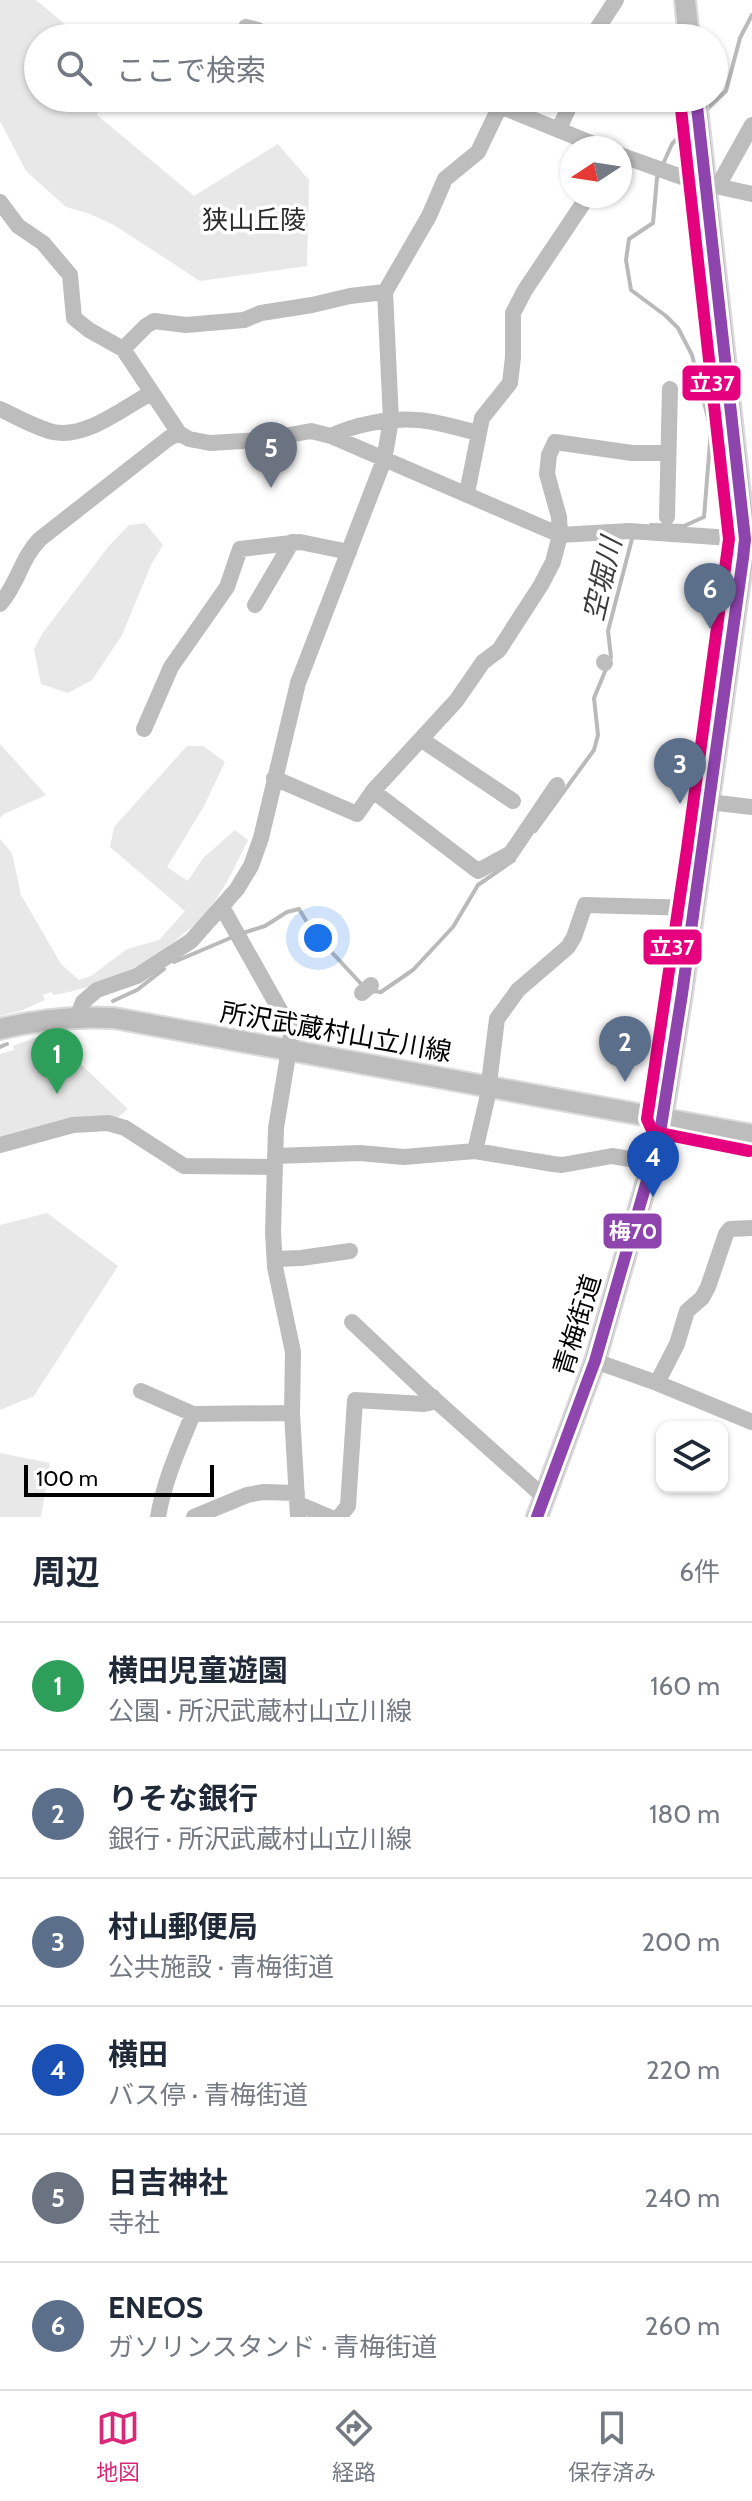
<!DOCTYPE html>
<html lang="ja">
<head>
<meta charset="utf-8">
<style>
  :root { --surface:#fff; --page:#f2f2f3; --text:#1f2937; --muted:#747a83; --line:#e0e1e3; --accent:#db2777 }
  body { margin:0; font-family:Cabin,"Noto Sans JP",sans-serif; background:var(--page); color:var(--text) }
  .controls { position:absolute; right:24px; bottom:24px; display:grid; overflow:hidden; border-radius:16px; box-shadow:0 2px 6px #0004 }
  .controls button { width:72px; height:72px; display:grid; place-items:center; padding:0; border:0; border-bottom:2px solid var(--line); background:var(--surface); color:var(--text); font:40px sans-serif }
  .compass { position:absolute; left:560px; top:136px; width:72px; height:72px; border-radius:50%; background:var(--surface); box-shadow:0 2px 6px #0004; rotate:258deg }
  .scale { position:absolute; left:24px; bottom:20px; width:190px; box-sizing:border-box; padding-left:8px; border:4px solid #000; border-top:0; font-size:22px; line-height:28px; white-space:nowrap; color:#000; -webkit-text-stroke:6px #fff; paint-order:stroke }
  .you { position:absolute; left:318px; top:938px; width:28px; height:28px; margin:-20px; border:6px solid #fff; border-radius:50%; background:#1a73e8; box-shadow:0 0 0 12px #1a73e833 }
  .badge { display:grid; place-items:center; width:52px; height:52px; border-radius:50%; background:var(--accent); color:#fff; font-size:26px; font-weight:700 }
  .pin { position:absolute; translate:-50% -66px; filter:drop-shadow(0 2px 4px #0008) }
  .pin::after { content:''; position:absolute; top:42px; width:28px; height:24px; background:inherit; clip-path:polygon(0 0,100% 0,50% 100%) }
  .list { margin:0; padding:0; list-style:none }
  h2 { display:flex; justify-content:space-between; align-items:center; height:104px; margin:0; padding:0 32px; font-size:34px }
  h2 small { font-size:26px; font-weight:400; color:var(--muted) }
  .list li { display:grid; grid-template-columns:52px 1fr auto; gap:24px; align-items:center; box-sizing:border-box; height:128px; padding:0 32px; border-top:2px solid var(--line) }
  .list b { display:block; font-size:30px; white-space:nowrap }
  .list p { margin:0; font-size:26px; white-space:nowrap; color:var(--muted) }
  .list em { font-size:26px; font-style:normal; color:var(--muted) }
  .icon { flex:none; width:44px; height:44px; fill:none; stroke:currentColor; stroke-width:2; stroke-linecap:round; stroke-linejoin:round }
  .map { position:relative; flex:none; width:752px; height:1517px; overflow:hidden }
  .search { position:absolute; background:var(--surface); box-shadow:0 2px 6px #0004; left:24px; right:24px; top:24px; height:88px; display:flex; align-items:center; gap:20px; box-sizing:border-box; padding:0 28px; border-radius:44px; color:var(--muted); font-size:30px }
  .sheet { height:872px; background:var(--surface) }
  nav { display:flex; justify-content:space-around; align-items:center; box-sizing:border-box; height:112px; border-top:2px solid var(--line); background:var(--surface); font-size:22px; color:var(--muted) }
  nav a { display:grid; justify-items:center; gap:4px }
  nav .on { color:var(--accent) }
  .map>svg:first-child { display:block }
</style>
</head>
<body>
<div class="map">
<svg width="752" height="1517" viewBox="0 0 752 1517">
  <rect width="100%" height="100%" fill="#fff"/>
  <!-- green -->
  <path fill="#e8e8e8" d="M0,0h36l46,38h-44v60h63l-4,17 97,81 84,-52 31,36 -2,86 -107,15 -86,-56 -24,-11 -24,-7 -40,-36 -26,-50z
    M145,523l18,22 -12,20 -29,70 -30,45 -24,13 -27,-9 -7,-35 8,-15 66,-87 21,-22z
    M0,744l46,51 -42,19 -4,4z
    M187,746h16l22,16 -21,44 -37,61 21,14 15,-23 32,-28 13,10c-13,26 -25,53 -44,75 -6,8 -15,14 -23,21 -39,33 -77,50 -127,59l-3,-3 -8,3 2,5 -22,10 -23,6v-177l12,14 9,42 40,69 18,16 12,-4 36,-27 32,-9 26,-29 -75,-64 4,-20z
    M48,1033l80,76 -12,10 -116,21v-86l14,-4 -1,-4z
    M47,1213l71,53 -84,130 -34,14v-185z
    M0,1453l50,10 -9,54h-41z"/>
  <g fill="none" stroke-linecap="round" stroke-linejoin="round">
    <!-- stream -->
    <path stroke="#bababa" stroke-width="4" d="M705,111l21,-20 14,-53 12,-23
      M663,164l9,-20 20,-21
      M651,525l33,1 20,-9 7,-87 -19,-75 -14,-27 -12,-12 -35,-26 -5,-30 3,-21 24,-16 4,-45 3,-6
      M535,831l59,-81 4,-15 -4,-37 17,-41 -3,-26 25,-96
      M243,933l22,-7 22,-14 12,-3 14,23 51,55
      M174,962l61,-26
      M372,991l9,1 32,-22 40,-43 25,-42 36,-25
      M113,1001l24,-11 27,-21
      M0,1047l7,-3"/>
    <!-- major casing -->
    <g stroke="#dbdbdb" stroke-width="24">
      <path id="major" d="M685,0l4,38
        M0,1029c39,-10 74,-13 114,-11l638,117
        M537,1517l58,-156 64,-222 23,-145 61,-436 2,-19 -49,-441"/>
    </g>
    <!-- minor -->
    <path stroke="#bdbdbd" stroke-width="16" d="M243,38l3,-11 12,3 9,8
      M591,38l25,-38
      M493,98l7,8 103,42
      M559,129l14,-31
      M620,155l73,26 59,13
      M718,186l34,-61
      M0,202l18,24 25,17 27,32 4,43 15,12 34,19 56,84 10,6 21,4 51,-3 50,-9 20,5 229,99 69,-4 116,8
      M123,349l23,-23 8,-5 32,4 58,-5 17,-7 51,-8 38,-9 35,-4
      M0,409c17,8 34,18 53,23 33,7 70,-24 98,-39
      M331,436c25,-12 58,-18 86,-16 21,1 42,9 62,13
      M467,493l15,-75 28,-35 3,-26v-44l12,-23 63,-94
      M667,517l3,-128
      M0,604c18,-20 21,-46 40,-65l129,-101 10,-5
      M255,605l37,-63
      M604,662l1,1
      M144,729l27,-62 56,-80 13,-38 60,-7 49,10
      M422,740l91,61
      M274,778l83,36 16,-23 83,-90 27,-39 16,-12 42,-65 12,-23 7,-27 -1,-18 -12,-43 2,-19 6,-13 77,11h36
      M373,791l105,80 33,-18 46,-68
      M709,802l43,5
      M222,907l68,121 1,9 -15,91 -3,104 2,35 18,85 -1,61 6,104
      M362,993l9,-8
      M78,1016l5,-14 14,-12 40,-14 54,-35 46,-52 14,-23 10,-28 37,-155 86,-223 7,-40 -6,-128 44,-76 16,-37 33,-27 22,-46
      M0,1145l73,-20 35,-2 17,5 59,38 90,1
      M475,1151l12,-52 10,-80 21,-29 50,-43 6,-10 11,-32 109,3
      M275,1156l85,-3 44,4 71,-6 78,13 9,1 50,-9 41,7
      M275,1259l26,-1 49,-7
      M352,1322l72,68 120,107
      M595,1361l62,22 95,39
      M657,1383l20,-39 10,-33 15,-13 6,-11 18,-53 4,-5 22,-1
      M141,1391l52,23 99,-1
      M298,1504l31,13
      M158,1517c6,-36 21,-69 35,-103
      M194,1517l53,-22 16,-3 34,1
      M339,1517l9,-11 7,-106 69,4 5,-1 4,-6"/>
    <!-- major -->
    <use href="#major" stroke="#bdbdbd" stroke-width="20"/>
    <!-- bus-1 casing -->
    <g stroke="#fff" stroke-width="18">
      <path id="bus-1" d="M537,1517l58,-156 64,-222 23,-145 61,-436 2,-19 -49,-441"/>
    </g>
    <!-- bus-2 casing -->
    <g stroke="#fff" stroke-width="18">
      <path id="bus-2" d="M680,100l49,439 -42,310 -40,270 4,9 8,5 90,18"/>
    </g>
    <!-- bus-1 -->
    <use href="#bus-1" stroke="#8e44ad" stroke-width="12"/>
    <!-- bus-2 -->
    <use href="#bus-2" stroke="#e5007d" stroke-width="12"/>
  </g>
  <g text-anchor="middle" stroke-width="7" stroke-linejoin="round" paint-order="stroke">
    <!-- park labels -->
    <g font-size="26" fill="#2c2c2c" stroke="#fff">
      <text x="254" y="229">狭山丘陵</text>
    </g>
    <!-- street labels -->
    <g font-size="26" fill="#000" stroke="#fff">
      <text transform="translate(336 1032) rotate(10)" y="9">所沢武蔵村山立川線</text>
      <text transform="translate(577 1325) rotate(-73)" y="9">青梅街道</text>
    </g>
    <!-- water labels -->
    <g font-size="28" font-style="italic" fill="#3d3d3d" stroke="#fff">
      <text transform="translate(602 579) rotate(-77)" y="10">空堀川</text>
    </g>
  </g>
  <g stroke="#fff" stroke-width="3">
    <rect x="681" y="364" width="61" height="38" rx="8" fill="#e5007d"/>
    <rect x="642" y="928" width="61" height="38" rx="8" fill="#e5007d"/>
    <rect x="602" y="1212" width="61" height="38" rx="8" fill="#8e44ad"/>
  </g>
  <g font-size="22" text-anchor="middle" font-weight="bold" fill="#fff">
    <text x="712" y="391">立37</text>
    <text x="672" y="955">立37</text>
    <text x="633" y="1239">梅70</text>
  </g>
</svg>
<div class="controls">
<button><svg class="icon" aria-label="layers" viewBox="0 0 24 24"><path d="M12 4l9 5-9 5-9-5zM3 14l9 5 9-5"/></svg></button>
</div>
<svg class="compass" viewBox="-18 -18 36 36"><path d="M0-13l5 13h-10z" fill="#e53935"/><path d="M0 13l5-13h-10z" fill="#747a83"/></svg>
<div class="scale">100 m</div>
<div class="you"></div>
<div class="pin badge" style="left:57px;top:1094px;background:#2e9e5b">1</div>
<div class="pin badge" style="left:625px;top:1082px;background:#5c6f8a">2</div>
<div class="pin badge" style="left:680px;top:804px;background:#5c6f8a">3</div>
<div class="pin badge" style="left:653px;top:1197px;background:#1a4fb4">4</div>
<div class="pin badge" style="left:271px;top:488px;background:#6b7280">5</div>
<div class="pin badge" style="left:710px;top:629px;background:#5c6f8a">6</div>
<div class="search"><svg class="icon" aria-label="search" viewBox="0 0 24 24"><circle cx="10" cy="10" r="6"/><path d="M15 15l6 6"/></svg>ここで検索</div>
</div>
<section class="sheet">
<h2>周辺<small>6件</small></h2>
<ul class="list">
<li><span class="badge" style="background:#2e9e5b">1</span><div><b>横田児童遊園</b><p>公園 · 所沢武蔵村山立川線</p></div><em>160 m</em></li>
<li><span class="badge" style="background:#5c6f8a">2</span><div><b>りそな銀行</b><p>銀行 · 所沢武蔵村山立川線</p></div><em>180 m</em></li>
<li><span class="badge" style="background:#5c6f8a">3</span><div><b>村山郵便局</b><p>公共施設 · 青梅街道</p></div><em>200 m</em></li>
<li><span class="badge" style="background:#1a4fb4">4</span><div><b>横田</b><p>バス停 · 青梅街道</p></div><em>220 m</em></li>
<li><span class="badge" style="background:#6b7280">5</span><div><b>日吉神社</b><p>寺社</p></div><em>240 m</em></li>
<li><span class="badge" style="background:#5c6f8a">6</span><div><b>ENEOS</b><p>ガソリンスタンド · 青梅街道</p></div><em>260 m</em></li>
</ul>
</section>
<nav>
<a class="on"><svg class="icon" aria-label="map" viewBox="0 0 24 24"><path d="M3 6l6-2 6 2 6-2v14l-6 2-6-2-6 2zM9 4v14M15 6v14"/></svg>地図</a>
<a><svg class="icon" aria-label="directions" viewBox="0 0 24 24"><path d="M12 3l9 9-9 9-9-9zM9 14v-3h6M13 9l2 2-2 2"/></svg>経路</a>
<a><svg class="icon" aria-label="saved" viewBox="0 0 24 24"><path d="M7 4h10v16l-5-4-5 4z"/></svg>保存済み</a>
</nav>
</body>
</html>
